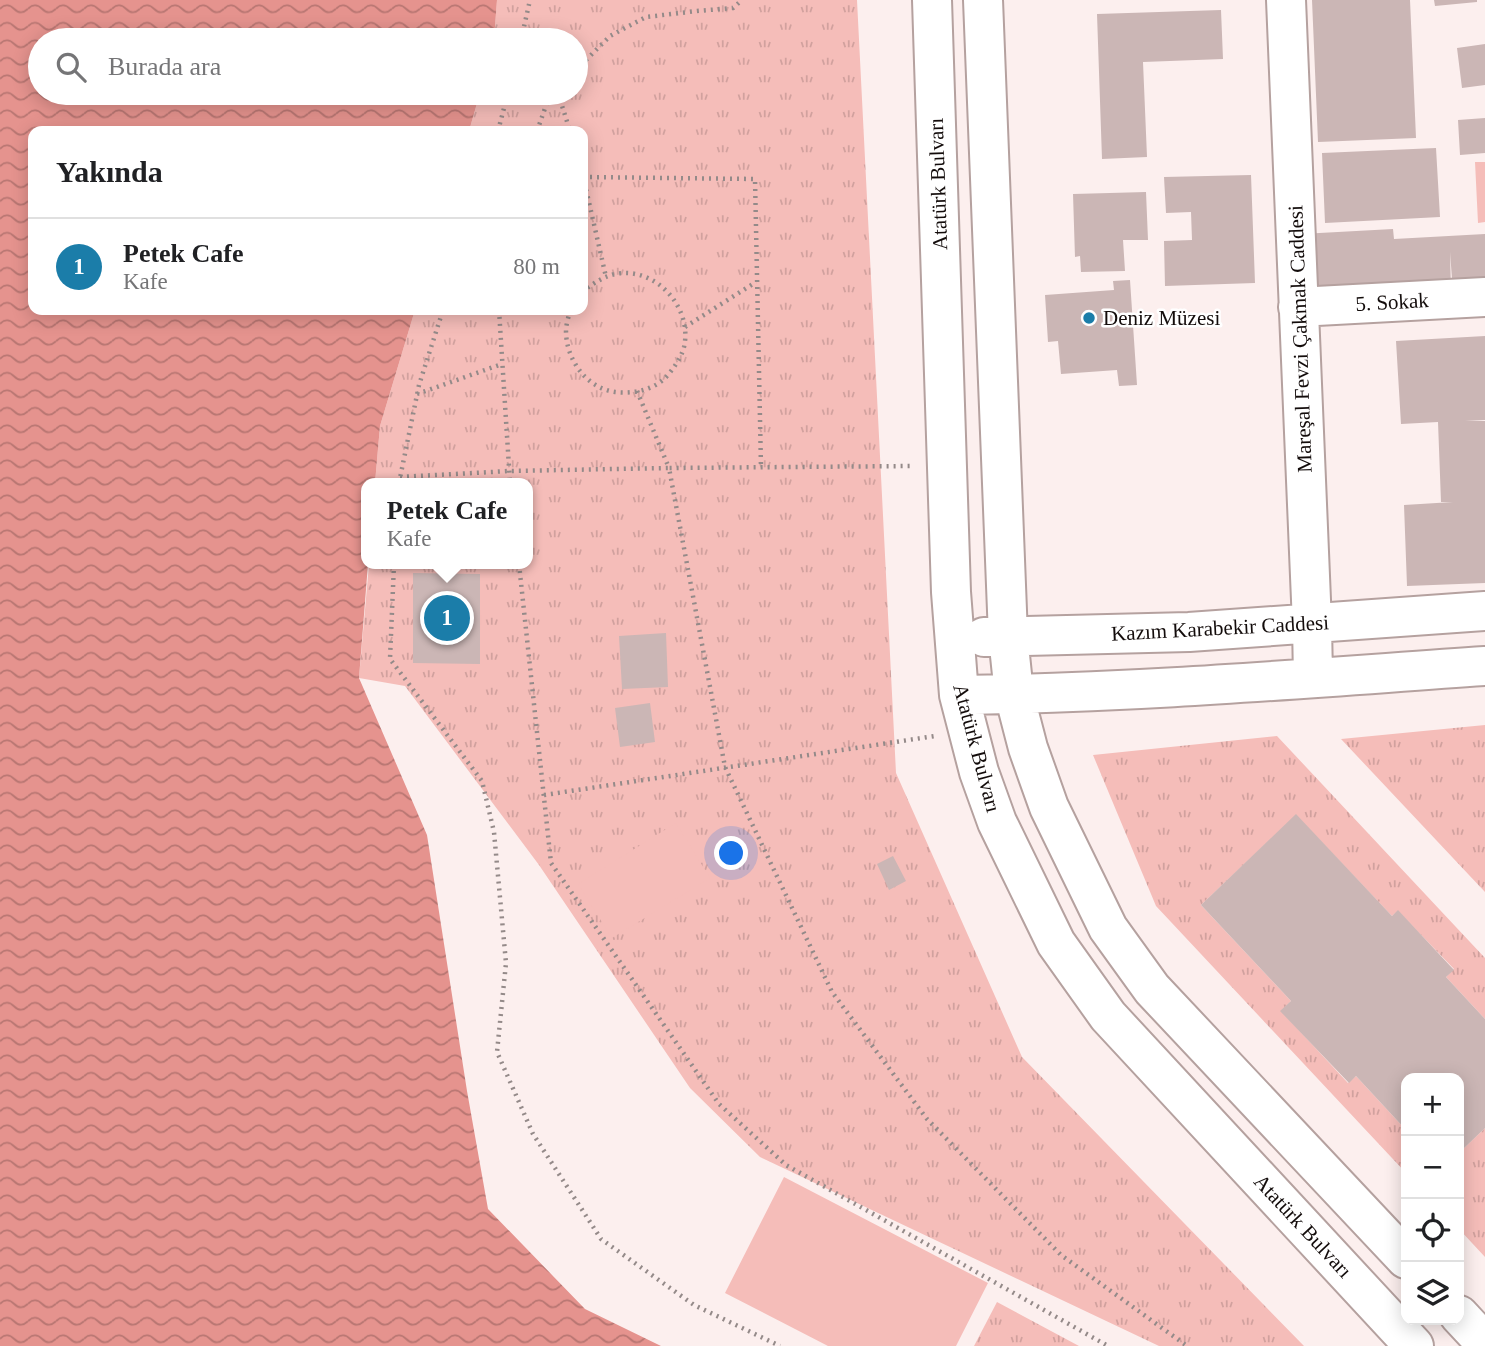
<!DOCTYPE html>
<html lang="tr">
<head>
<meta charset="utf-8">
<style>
  :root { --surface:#fff; --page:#f6f6f6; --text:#202124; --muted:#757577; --line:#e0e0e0; --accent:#1b7da9 }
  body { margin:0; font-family:"Times New Roman",serif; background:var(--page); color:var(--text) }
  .controls { position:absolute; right:21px; bottom:21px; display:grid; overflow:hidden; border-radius:14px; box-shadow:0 4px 18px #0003 }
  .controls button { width:63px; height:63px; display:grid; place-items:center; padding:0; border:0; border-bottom:2px solid var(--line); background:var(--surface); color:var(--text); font:35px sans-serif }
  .you { position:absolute; left:732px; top:854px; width:24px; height:24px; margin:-18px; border:5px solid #fff; border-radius:50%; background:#1a73e8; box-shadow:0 0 0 10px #1a73e833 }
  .badge { display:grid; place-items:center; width:46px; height:46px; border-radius:50%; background:var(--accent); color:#fff; font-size:23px; font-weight:700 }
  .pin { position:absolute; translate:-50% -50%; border:4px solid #fff; box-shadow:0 2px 7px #0006 }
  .popup { position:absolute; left:361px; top:478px; width:172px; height:91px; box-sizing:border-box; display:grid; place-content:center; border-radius:14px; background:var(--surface); filter:drop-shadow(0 2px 5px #0005); font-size:23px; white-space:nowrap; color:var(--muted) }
  .popup b { font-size:26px; color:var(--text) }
  .popup::after { content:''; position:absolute; left:50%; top:100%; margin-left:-14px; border:14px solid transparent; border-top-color:var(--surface) }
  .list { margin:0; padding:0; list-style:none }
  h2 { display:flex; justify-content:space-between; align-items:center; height:91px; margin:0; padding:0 28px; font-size:30px }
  h2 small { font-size:23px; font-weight:400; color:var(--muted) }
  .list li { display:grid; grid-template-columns:46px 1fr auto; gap:21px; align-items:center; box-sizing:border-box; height:98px; padding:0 28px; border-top:2px solid var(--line) }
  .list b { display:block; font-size:26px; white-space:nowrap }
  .list p { margin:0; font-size:23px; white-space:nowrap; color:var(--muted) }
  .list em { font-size:23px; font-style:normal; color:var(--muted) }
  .icon { flex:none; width:38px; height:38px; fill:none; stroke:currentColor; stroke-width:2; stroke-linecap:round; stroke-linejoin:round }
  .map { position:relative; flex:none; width:1485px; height:1346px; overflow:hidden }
  .search { position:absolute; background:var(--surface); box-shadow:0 4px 18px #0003; left:28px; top:28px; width:560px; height:77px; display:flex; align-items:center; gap:18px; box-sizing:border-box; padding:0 24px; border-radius:38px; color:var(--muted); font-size:26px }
  .panel { position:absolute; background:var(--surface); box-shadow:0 4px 18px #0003; left:28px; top:126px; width:560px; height:189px; border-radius:14px }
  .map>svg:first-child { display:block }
</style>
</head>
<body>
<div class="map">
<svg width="1485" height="1346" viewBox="0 0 1485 1346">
  <defs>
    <pattern id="grass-tufts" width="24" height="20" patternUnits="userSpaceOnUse" patternTransform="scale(1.75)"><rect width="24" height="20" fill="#f5bdb9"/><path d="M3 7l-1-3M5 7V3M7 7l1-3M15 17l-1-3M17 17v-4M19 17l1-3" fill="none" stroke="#d1a19e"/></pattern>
    <pattern id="water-waves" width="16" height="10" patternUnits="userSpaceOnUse" patternTransform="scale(1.75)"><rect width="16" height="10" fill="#e5938e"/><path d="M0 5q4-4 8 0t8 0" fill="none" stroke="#b87672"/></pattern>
  </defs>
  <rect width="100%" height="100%" fill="#fcefee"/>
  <!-- grass -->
  <path fill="url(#grass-tufts)" d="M497,0h360l39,773 126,284 282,289h-145l-399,-189 -70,-69 -151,-223 -134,-179 -46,-8 10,-114h159v-81h-153l5,-57 35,-116h168v-179h-114l11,-38h96v-53h-82z
    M1485,725v167l-144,-153z
    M1277,736l208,222v61l-39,-42 8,-8 -56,-58 -6,5 -96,-101 -95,90 90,96 -10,10 67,72 8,-7 50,54v43l-250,-267 -63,-151z
    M1485,1128v129l-26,-28v-76z
    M997,1302l82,44h-105z"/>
  <!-- pitch -->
  <path fill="#f5bdb9" d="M1475,162h10v60l-7,1z
    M676,823l34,55 -98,60 -34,-54z
    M784,1177l204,106 -32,63h-128l-103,-53z"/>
  <!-- water -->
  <path fill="url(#water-waves)" d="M0,0h497l-3,40h-454v53h440l-11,38h-436v179h382l-35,116 -5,57h-9v81h2l-9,114 68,157 40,256 21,118 97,100 76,37h-661z"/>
  <!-- building -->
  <path fill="#cbb6b5" d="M1312,0h98l6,138 -98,4z
    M1434,0h43v2l-42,4z
    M1221,10l2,49 -80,3 4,95 -45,2 -5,-145z
    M1485,44v41l-23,3 -5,-40z
    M1485,118v35l-25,2 -2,-35z
    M1436,148l4,69 -115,6 -3,-70z
    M1251,175l4,108 -90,3 -1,-45 28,-1 -1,-28 -25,1 -2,-36z
    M1146,192l2,48h-25l2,31 -44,1 -1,-16 -5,1 -2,-63z
    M1393,229l1,10 91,-5v55l-32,3 -3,-40 1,39 -147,8 -3,-65z
    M1130,280l7,105 -18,1 -2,-16 -56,4 -3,-33 -10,1 -3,-47 69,-5 -1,-9z
    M1485,336v84l-20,1h20v162l-78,3 -3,-81 49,-3h-12l-3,-80 -37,2 -5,-83z
    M413,573l67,1v90l-67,-1z
    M666,633l2,54 -46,2 -3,-53z
    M650,703l5,39 -35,5 -5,-39z
    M1296,814l96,102 6,-6 56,60 -8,7 39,42v109l-26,25v-75h-53v52l-50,-54 -7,7 -69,-72 11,-10 -90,-96z
    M893,856l13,25 -17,9 -12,-26z"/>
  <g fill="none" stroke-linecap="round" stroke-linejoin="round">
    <!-- minor casing -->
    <g stroke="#b5a19f" stroke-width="42">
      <path id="minor" d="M932,0l19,592 8,103 20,77 18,50 59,121 52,73 306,330
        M983,0l25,636 6,58 14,54 21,59 59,121 44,61 254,270
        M1286,0l26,624 1,54
        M1298,307l187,-10
        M984,637l205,-5 296,-21
        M959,695c176,-2 351,-17 526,-29
        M1459,1315l26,28"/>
    </g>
    <!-- path -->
    <path stroke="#948a89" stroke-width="4.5" stroke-dasharray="2 5" stroke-linecap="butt" d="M521,40l9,-40
      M576,70l34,-34 36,-19 51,-6 36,-3 9,-8
      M558,93l12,38
      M498,131l10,-38
      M537,131l12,-34 4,-4
      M583,176l23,101
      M583,177l172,2 6,288
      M499,310l11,173
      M570,310c-1,6 -4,14 -4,21 0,28 20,57 49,61 19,2 40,-2 53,-17 7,-9 13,-17 16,-28 9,-39 -28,-81 -69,-73 -13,3 -22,10 -32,17
      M685,327l71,-45
      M637,391l32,77 245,-2
      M417,394l85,-30
      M400,477l109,-6 160,-3 56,299 107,225 95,127 134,136 126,91
      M399,483l20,-98 24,-75
      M394,564l-4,95 92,122 12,51 12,131 -9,89 36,82 68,105 93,66 86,41
      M519,564l32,299 168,241 67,61 322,181
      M544,795l391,-59"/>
    <!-- minor -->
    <use href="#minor" stroke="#fff" stroke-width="38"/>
  </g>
  <!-- markers -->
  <circle fill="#1b7da9" stroke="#fff" stroke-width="2.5" cx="1089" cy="318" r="7"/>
  <g text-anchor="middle" stroke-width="5" stroke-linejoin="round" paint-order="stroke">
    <!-- street labels -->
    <g font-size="21" fill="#130c0b" stroke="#fff">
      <text transform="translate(938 184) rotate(-92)" y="7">Atatürk Bulvarı</text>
      <text transform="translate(1392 302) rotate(-3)" y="7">5. Sokak</text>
      <text transform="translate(1300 339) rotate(-92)" y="7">Mareşal Fevzi Çakmak Caddesi</text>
      <text transform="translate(1220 628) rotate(-3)" y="7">Kazım Karabekir Caddesi</text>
      <text transform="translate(977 748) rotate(75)" y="7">Atatürk Bulvarı</text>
      <text transform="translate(1303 1226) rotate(47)" y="7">Atatürk Bulvarı</text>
    </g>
    <!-- poi labels -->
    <g font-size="21" fill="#130c0b" stroke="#fff" text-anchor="start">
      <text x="1103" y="325">Deniz Müzesi</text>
    </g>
  </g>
</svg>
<div class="controls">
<button>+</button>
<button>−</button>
<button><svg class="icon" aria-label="locate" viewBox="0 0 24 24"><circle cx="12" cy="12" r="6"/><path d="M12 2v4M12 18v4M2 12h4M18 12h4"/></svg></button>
<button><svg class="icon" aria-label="layers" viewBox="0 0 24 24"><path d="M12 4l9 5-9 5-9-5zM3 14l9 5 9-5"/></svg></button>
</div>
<div class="you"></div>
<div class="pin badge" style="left:447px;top:618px">1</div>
<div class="popup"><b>Petek Cafe</b>Kafe</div>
<div class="search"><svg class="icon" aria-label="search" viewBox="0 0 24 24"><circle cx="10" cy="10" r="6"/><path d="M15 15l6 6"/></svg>Burada ara</div>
<section class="panel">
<h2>Yakında<small></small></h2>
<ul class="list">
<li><span class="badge">1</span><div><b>Petek Cafe</b><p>Kafe</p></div><em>80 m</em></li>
</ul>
</section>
</div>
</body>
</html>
